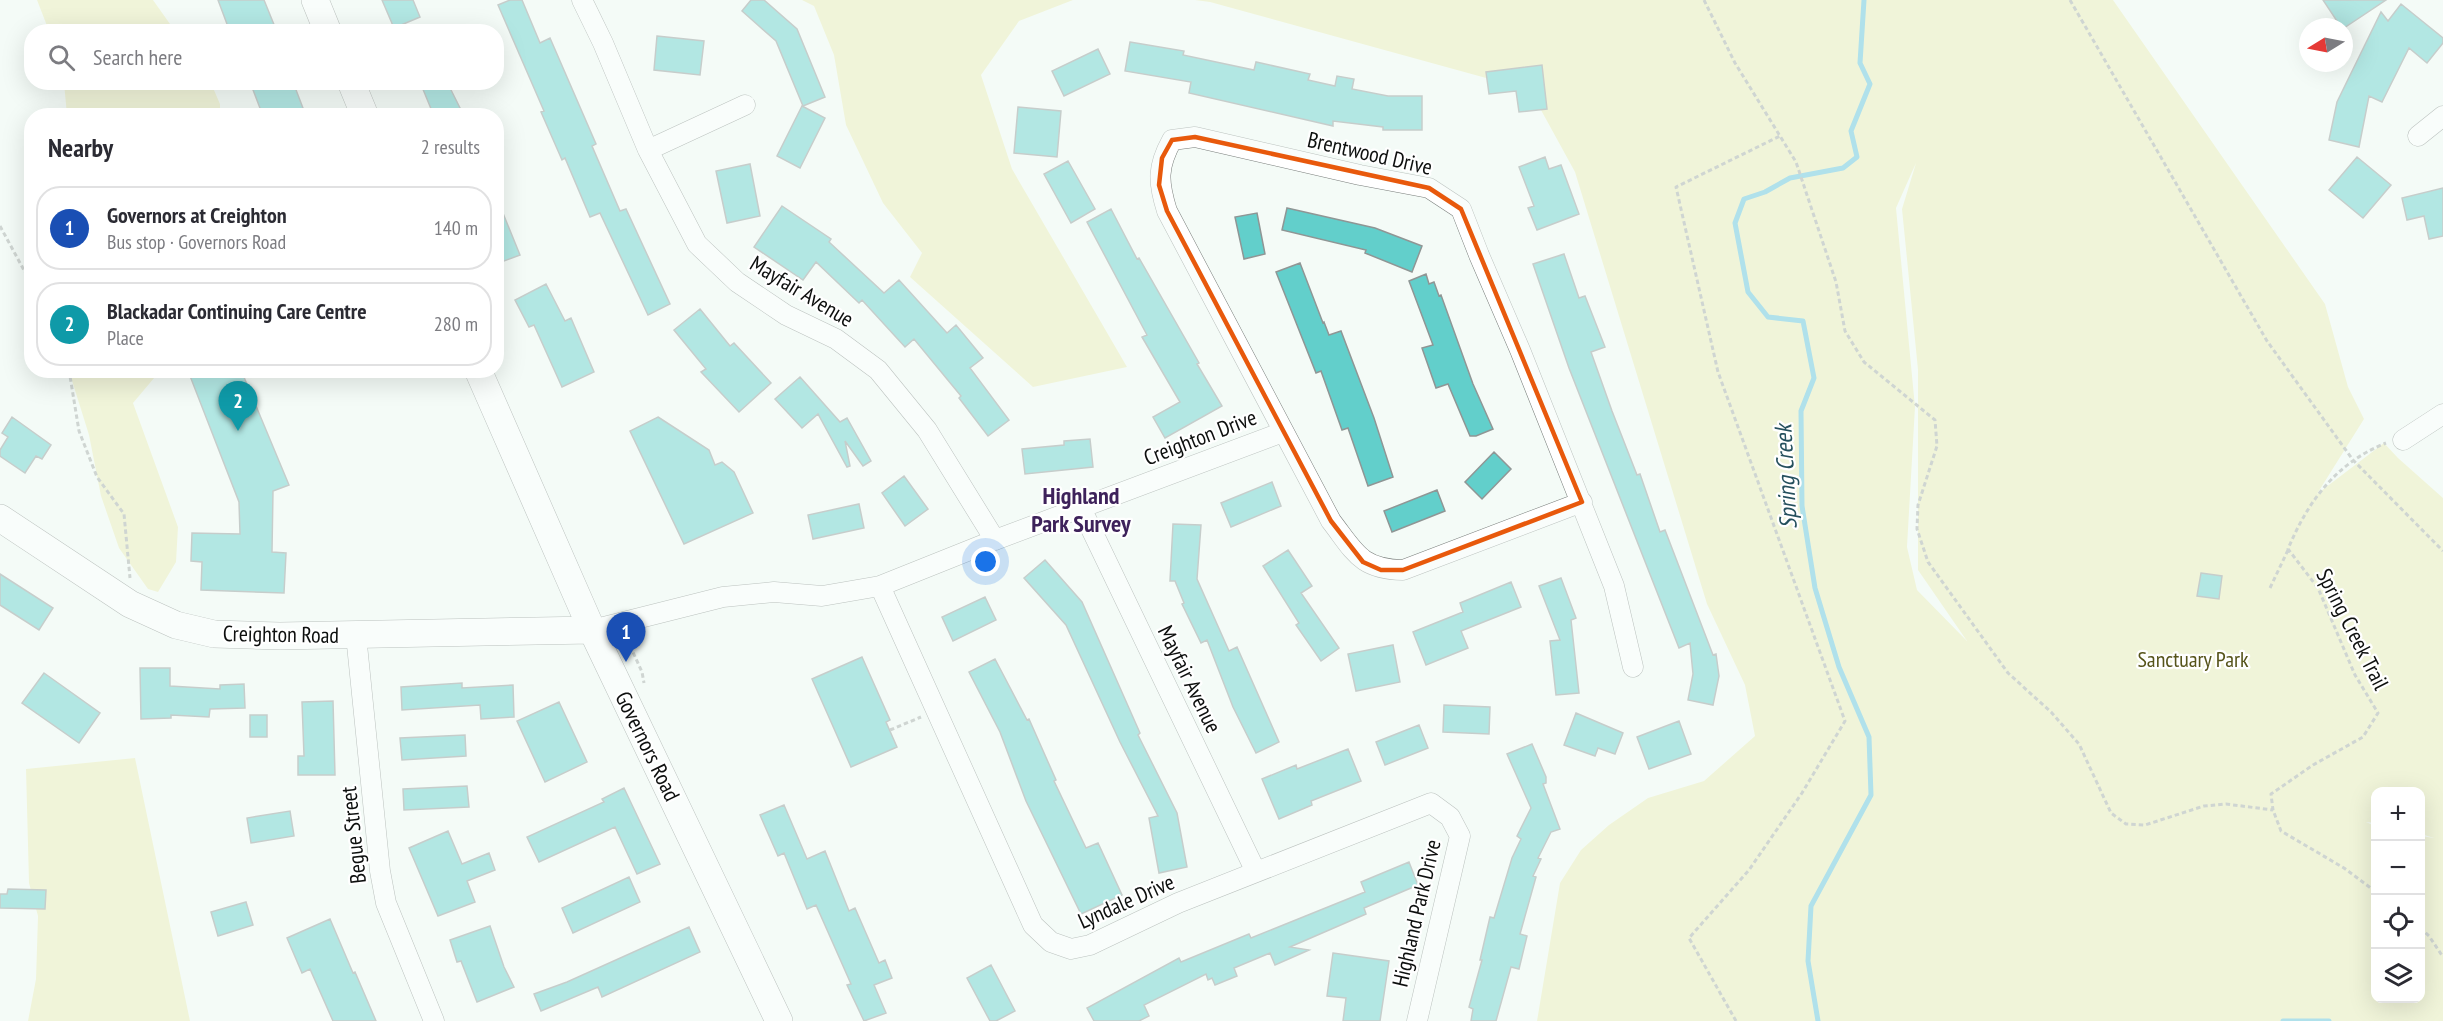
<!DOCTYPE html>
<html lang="en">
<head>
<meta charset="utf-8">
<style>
  :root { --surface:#fff; --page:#f7f7f7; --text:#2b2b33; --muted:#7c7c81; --line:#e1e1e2; --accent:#6c2fa5 }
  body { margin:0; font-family:"PT Sans Narrow",sans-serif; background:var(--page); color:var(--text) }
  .controls { position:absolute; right:18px; bottom:18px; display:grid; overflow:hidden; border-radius:12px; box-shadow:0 6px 24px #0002 }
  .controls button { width:54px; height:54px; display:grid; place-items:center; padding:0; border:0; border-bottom:2px solid var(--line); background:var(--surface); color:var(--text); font:30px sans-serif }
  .compass { position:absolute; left:2299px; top:18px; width:54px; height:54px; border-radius:50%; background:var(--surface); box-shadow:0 6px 24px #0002; rotate:260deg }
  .you { position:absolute; left:986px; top:562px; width:21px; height:21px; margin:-15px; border:4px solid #fff; border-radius:50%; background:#1a73e8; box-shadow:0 0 0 9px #1a73e833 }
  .badge { display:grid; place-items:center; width:39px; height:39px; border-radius:50%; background:var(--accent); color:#fff; font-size:20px; font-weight:700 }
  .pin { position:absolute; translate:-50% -50px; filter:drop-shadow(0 2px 3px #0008) }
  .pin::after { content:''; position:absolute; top:32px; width:21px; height:18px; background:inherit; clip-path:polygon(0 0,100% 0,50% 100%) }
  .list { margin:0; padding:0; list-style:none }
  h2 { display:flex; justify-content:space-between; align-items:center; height:78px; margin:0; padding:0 24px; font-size:26px }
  h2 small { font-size:20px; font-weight:400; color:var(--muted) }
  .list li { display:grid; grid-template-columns:39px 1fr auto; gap:18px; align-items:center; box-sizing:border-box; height:84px; margin:0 12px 12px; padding:0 12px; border:2px solid var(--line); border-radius:24px }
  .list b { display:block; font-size:22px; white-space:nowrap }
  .list p { margin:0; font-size:20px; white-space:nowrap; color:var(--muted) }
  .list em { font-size:20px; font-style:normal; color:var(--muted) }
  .icon { flex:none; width:33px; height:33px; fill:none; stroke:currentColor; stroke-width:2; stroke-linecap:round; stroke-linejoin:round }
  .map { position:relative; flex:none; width:2443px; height:1021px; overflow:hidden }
  .search { position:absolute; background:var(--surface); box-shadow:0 6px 24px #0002; left:24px; top:24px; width:480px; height:66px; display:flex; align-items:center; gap:15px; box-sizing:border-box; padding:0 21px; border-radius:24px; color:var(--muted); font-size:22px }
  .panel { position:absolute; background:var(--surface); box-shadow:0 6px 24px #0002; left:24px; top:108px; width:480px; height:270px; border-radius:24px }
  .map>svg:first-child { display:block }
</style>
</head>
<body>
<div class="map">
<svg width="2443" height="1021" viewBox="0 0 2443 1021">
  <rect width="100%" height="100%" fill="#f4fbf7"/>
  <!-- green -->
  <path fill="#ececb4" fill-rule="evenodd" d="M37,0h116l22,31h-126z
    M802,0h271l-54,21 -38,54 31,94 115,198 -94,20 -123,-110 12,-24 -39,-50 -37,-78 -12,-70 -20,-49z
    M1195,0h918l212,304 23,83 16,32 -47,75 67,-51 14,15 45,40v523h-906l23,-138 21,-33 28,-25 39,-27 56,-17 51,-45 -10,-51 -38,-81 -132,-432 -45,-82 -320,-88zM1916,163l-14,46 16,161v200l49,71 -50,-51 -10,-43 8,-140 -19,-199zM2376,792h44l1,42 13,4 -13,-2 -1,162h-44l-1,-172 -9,-4 9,1z
    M64,83h147l9,21v11h-153z
    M69,371h91l-27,32 45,124 -2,35 -18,30 -10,-3 -29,-41 -18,-52 -12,-61z
    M135,758l55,263h-162l8,-42 2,-63 -9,-33 -3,-114z"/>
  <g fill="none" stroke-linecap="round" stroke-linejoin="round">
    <!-- stream -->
    <path stroke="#5dc0dc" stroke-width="5" d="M1818,1021l-10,-60 3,-55 60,-111 -2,-58 -30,-70 -24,-79 -13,-82 -1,-95 13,-33 -11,-57 -35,-4 -20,-25 -13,-69 9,-24 21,-7 25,-14 53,-10 14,-11 -6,-26 19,-47 -10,-21 4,-63
      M2283,1021h46"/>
  </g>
  <!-- building -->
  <path fill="#62cfcb" stroke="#8f9695" stroke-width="1.5" d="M218,0h46l13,32h-47z
    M382,0h31l7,17 -26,11z
    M510,0h12l18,43 10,-5 46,106 -4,2 28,65 6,-2 44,95 -22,11 -48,-102 -10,4 -25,-59 -3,2 -21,-48 3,-1 -46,-106z
    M751,0h13l33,29 28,68 -22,9 -27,-65 -34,-30z
    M2323,0h63l-42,28 -3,-1z
    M2401,4l42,34v5l-16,20 -18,-15 -27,54 -13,-6 -10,51 -30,-7 8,-38 44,-90 7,9z
    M657,36l47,5 -4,34 -46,-5z
    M1130,42l54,9 -1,4 71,15 2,-8 54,12 -2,6 27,6 2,-10 17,3 -2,10 36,7h34v34h-39v-3l-50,-6v5l-144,-33 2,-11 -66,-11z
    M1098,49l12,25 -46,22 -12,-25z
    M1542,65l5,44 -28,3 -3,-21 -27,3 -3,-22z
    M250,82h43l13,34h-43z
    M420,82h27l17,34h-30z
    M802,106l23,12 -25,50 -23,-12z
    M1018,107l43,4 -4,46 -43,-4z
    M1545,157l4,12 12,-4 18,49 -42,16 -9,-22 6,-2 -15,-39z
    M2357,157l34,28 -28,33 -34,-28z
    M1068,161l27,48 -24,14 -27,-49z
    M750,164l10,52 -33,7 -11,-52z
    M2443,188v48l-14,3 -5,-23 -17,4 -5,-22z
    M496,196l24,59 -24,9z
    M782,206l49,33 -2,3 55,51 15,-13 48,53 9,-8 27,33 -13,10 39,52 -21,16 -29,-38 2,-2 -47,-57 -9,8 -43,-47 -3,3 -43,-41 -13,18 -49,-33z
    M1287,208l88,20 47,18 -10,26 -47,-19 1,-3 -84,-20z
    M1111,209l26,50 2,-1 60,105 -2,1 25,42 -57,32 -12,-21 27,-15 -38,-65 5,-2 -60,-113z
    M1257,213l8,41 -21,5 -9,-42z
    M1564,254l15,44 6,-2 20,51 -14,5 21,59 25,64 3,-1 20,58 5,-2 48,125 3,-1 3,22 -6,29 -25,-5 5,-26 -3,-31 -11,5 -110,-280 -36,-104z
    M1300,263l23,60 1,-1 5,13 12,-4 33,87 19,59 -25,9 -20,-58 -6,2 -21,-59 -5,2 -40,-101z
    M1426,274l3,10 5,-2 5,14 2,-1 32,89 20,45 -17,7h-6l-22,-52 -12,4 -14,-40 11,-3 -24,-64z
    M546,284l19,37 6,-3 23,54 -32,15 -28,-62 -5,2 -14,-27z
    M700,309l30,37 4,-3 37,40 -32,29 -38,-40 5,-3 -32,-39z
    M203,370h38l48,115 -16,6 -1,61 14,1 -2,40 -83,-3 1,-28 -11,-1 1,-28 48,1 -1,-32 -49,-126z
    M800,377l40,45 7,-4 24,43 -8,5 -18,-25 5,25 -3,1 -29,-53 -16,14 -27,-29z
    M12,417l39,28 -9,14 -6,-3 -11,17 -25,-17v-6l8,-13 -6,-4z
    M658,417l51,33 6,15 7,-3 12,10 19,41 -69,31 -54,-113z
    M1090,439l3,28 -68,7 -3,-25 42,-4v-4z
    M1494,452l17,17 -29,30 -17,-17z
    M904,476l24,33 -23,17 -23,-33z
    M1272,482l9,24 -50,21 -10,-24z
    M1437,490l8,21 -53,21 -8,-21z
    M859,504l5,24 -51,11 -5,-24z
    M1173,524l28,1 -4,54 32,72 8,-4 42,95 -23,11 -23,-46 -26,-67 -6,3 -19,-39 2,-1 -9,-22h-5z
    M1288,550l24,36 -11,7 38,55 -18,13 -25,-36 3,-2 -36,-57z
    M1045,560l37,42 58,131 -2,2 39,78 10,54 -28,6 -10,-55 9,-2 -38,-74 -54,-117 -42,-47z
    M2201,573l21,3 -3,23 -22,-3z
    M0,574l53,34 -14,22 -39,-25z
    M1561,578l15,40 -5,2 8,73 -23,2 -6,-54 10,-1 -21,-54z
    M1511,582l10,25 -60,24 7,17 -42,17 -13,-33 50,-20 -3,-9z
    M985,597l11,23 -43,21 -11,-24z
    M1393,645l7,37 -44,9 -8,-37z
    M862,657l28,63 -4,2 11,25 -46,20 -39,-88z
    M995,659l32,61 2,-1 27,61 -2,1 32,67 12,-5 24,52 -41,19 -55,-113 -26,-69 -31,-60z
    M140,668h30v18l50,3v-4l24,-1 1,24 -35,1 -1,8 -38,-2v3l-30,1z
    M44,673l56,40 -21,30 -57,-40z
    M462,683v5l51,-3 1,32 -33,2 -1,-14 -78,5 -1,-23z
    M333,701l2,74h-37v-19h6l-2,-54z
    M559,702l28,60 -42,20 -28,-61z
    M1444,705l46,2 -1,27 -46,-2z
    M1576,713l47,20 -8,21 -17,-6 -3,8 -31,-11z
    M250,715h17v22h-17z
    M1679,721l12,33 -42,15 -12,-32z
    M1419,725l9,23 -43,17 -9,-23z
    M465,735l1,21 -64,4 -2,-22z
    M1532,744l14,33v6l-3,1 17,45 -9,3 -13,26 3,1 -8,17 3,1 -16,57 7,2 -8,33 -8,-2 -15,54h-25l2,-12 -4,-2 13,-47h-2l10,-43 4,1 18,-60 9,-19 -4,-3 14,-28 -24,-54z
    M1348,749l13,32 -50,20 1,4 -33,14 -17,-40 34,-14 1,4z
    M467,786l2,21 -65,3 -1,-21z
    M624,788l36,76 -23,10 -22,-47 -76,35 -12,-25 77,-35 -2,-3z
    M784,805l23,54 18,-8 24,60 6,-3 24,55 6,-3 7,18 -18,7 12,28 -22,8 -17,-36 4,-1 -35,-79 -9,4 -23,-56 -6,3 -18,-41z
    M290,811l4,25 -43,7 -4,-25z
    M448,831l14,33 27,-11 6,17 -28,11 8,21 -37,14 -29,-68z
    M1409,862l9,23 -54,23 2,6 -76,33 19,3 -34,15 -5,-12 -36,15 3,8 -22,9 -3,-7 -4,2 -2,-6 -62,31 5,11 -10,5h-45l-7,-13 92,-50 2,4 68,-28 2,4 114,-46 -4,-10z
    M629,877l11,25 -67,31 -11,-25z
    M8,889l38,1 -1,19 -45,-1v-14h7z
    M246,902l7,23 -35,11 -7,-24z
    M330,919l23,54 2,-1 21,49h-43l-23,-52 -8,4 -15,-35z
    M490,926l14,41 10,20 -37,15 -16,-41 -4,1 -7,-22z
    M689,927l11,25 -98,45 -4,-10 -57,24 -7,-17 33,-12z
    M1333,953l56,8 -9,60h-37l3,-23 -19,-2z
    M991,965l24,46 -19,10h-6l-23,-43z"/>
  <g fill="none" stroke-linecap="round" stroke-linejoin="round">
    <!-- street casing -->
    <g stroke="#797e7b" stroke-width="21">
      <path id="street" d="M582,0l21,43 45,107 49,94 40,38 49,33 50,24 42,31 49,60 68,110
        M2418,136l25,-20
        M648,150l97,-45
        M2403,440l40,-26
        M1582,502l-179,68c-43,-1 -48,-18 -72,-49l-164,-310c-9,-29 -10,-44 5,-71l23,-3 165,38 69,13 32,21 18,46 41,95 94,236 19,81
        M1081,508l175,364
        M880,586l153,339 18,17 20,7 19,-4 88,-42 253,-100 19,14 10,19 -43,185
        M592,630l131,-33 51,-5 48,4 58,-10 115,-46 288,-108
        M356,635l24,236 6,32 48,118"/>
    </g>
    <!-- secondary casing -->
    <g stroke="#797e7b" stroke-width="28">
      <path id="secondary" d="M315,0l13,32
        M351,82l14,34
        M478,370l114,260 187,391
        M0,518l130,86 46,21 38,9 66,2 312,-6"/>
    </g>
    <!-- path -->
    <path stroke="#a2a7a4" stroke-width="3" stroke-dasharray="4.5 3" stroke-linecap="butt" d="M1704,0l31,63 61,99 40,120 9,49 19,31 71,58 2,26 -19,59 -1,24 11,33 80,111 43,39 28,32 32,69 15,11 19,1 59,-19 22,-2 47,6
      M2070,0l197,341 86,119 90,91
      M0,226l32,59
      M69,370l10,61 18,46 27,37 6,64
      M2270,588l18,-38
      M627,639l15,33 2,11
      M890,730l31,-13
      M2376,892l-32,-24 -63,-37 -8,-21 -2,-16 42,-29 50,-28 15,-24 -23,-38 -37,-87 -30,-39c20,-48 48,-86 98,-106
      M2420,928l9,8 14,21
      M1736,1021l-47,-83 60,-68 53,-77 43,-72 -127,-349 -42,-185 104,-51"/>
    <!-- street -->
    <use href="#street" stroke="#fff" stroke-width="20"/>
    <!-- secondary -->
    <use href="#secondary" stroke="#fff" stroke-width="27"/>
  </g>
  <!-- marked area -->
  <path d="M0 0H2443V1021H0ZM1195,137l234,51 32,21 121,293 -179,68h-22l-18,-8 -32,-41 -164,-310 -8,-26 3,-27 10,-18z" fill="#f4fbf7" fill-opacity=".55" fill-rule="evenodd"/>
  <path fill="none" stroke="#e8590c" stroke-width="4.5" stroke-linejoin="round" d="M1195,137l234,51 32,21 121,293 -179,68h-22l-18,-8 -32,-41 -164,-310 -8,-26 3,-27 10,-18z"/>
  <g text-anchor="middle" stroke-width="4.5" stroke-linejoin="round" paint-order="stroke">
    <!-- street labels -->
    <g font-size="22" fill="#0d0f0e" stroke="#fff">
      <text transform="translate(1370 153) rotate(13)" y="8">Brentwood Drive</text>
      <text transform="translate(802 291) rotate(31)" y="8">Mayfair Avenue</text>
      <text transform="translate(1200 437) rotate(-21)" y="8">Creighton Drive</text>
      <text transform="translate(2353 629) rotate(63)" y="8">Spring Creek Trail</text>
      <text transform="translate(281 634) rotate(1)" y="8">Creighton Road</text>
      <text transform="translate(1190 679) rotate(64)" y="8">Mayfair Avenue</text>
      <text transform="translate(648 746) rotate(64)" y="8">Governors Road</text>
      <text transform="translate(353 835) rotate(-96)" y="8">Begue Street</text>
      <text transform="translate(1126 901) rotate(-24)" y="8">Lyndale Drive</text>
      <text transform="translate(1416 913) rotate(-77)" y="8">Highland Park Drive</text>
    </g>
    <!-- park labels -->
    <g font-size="22" fill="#56541a" stroke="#fff">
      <text x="2193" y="667">Sanctuary Park</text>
    </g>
    <!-- water labels -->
    <g font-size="24" font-style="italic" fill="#25505d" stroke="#fff">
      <text transform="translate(1786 477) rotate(-93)" y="8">Spring Creek</text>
    </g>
    <!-- neighbourhood labels -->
    <g font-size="24" font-weight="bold" fill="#3e225b" stroke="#fff">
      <text x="1081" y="504">Highland<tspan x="1081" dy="28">Park Survey</tspan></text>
    </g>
  </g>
</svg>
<div class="controls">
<button>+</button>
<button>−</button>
<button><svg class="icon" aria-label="locate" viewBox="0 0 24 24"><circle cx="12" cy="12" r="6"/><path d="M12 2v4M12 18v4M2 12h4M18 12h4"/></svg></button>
<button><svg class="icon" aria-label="layers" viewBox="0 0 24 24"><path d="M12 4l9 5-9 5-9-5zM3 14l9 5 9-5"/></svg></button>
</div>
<svg class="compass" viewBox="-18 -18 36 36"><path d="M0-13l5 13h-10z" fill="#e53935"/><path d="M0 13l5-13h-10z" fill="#7c7c81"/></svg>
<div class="you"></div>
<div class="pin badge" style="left:626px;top:662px;background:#1a4fb4">1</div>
<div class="pin badge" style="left:238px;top:431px;background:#0f9aa8">2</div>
<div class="search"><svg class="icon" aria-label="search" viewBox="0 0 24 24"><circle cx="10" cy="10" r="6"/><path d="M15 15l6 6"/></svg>Search here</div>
<section class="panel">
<h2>Nearby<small>2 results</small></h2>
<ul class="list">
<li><span class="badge" style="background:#1a4fb4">1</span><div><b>Governors at Creighton</b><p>Bus stop · Governors Road</p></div><em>140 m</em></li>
<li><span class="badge" style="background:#0f9aa8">2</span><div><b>Blackadar Continuing Care Centre</b><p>Place</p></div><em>280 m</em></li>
</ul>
</section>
</div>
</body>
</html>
